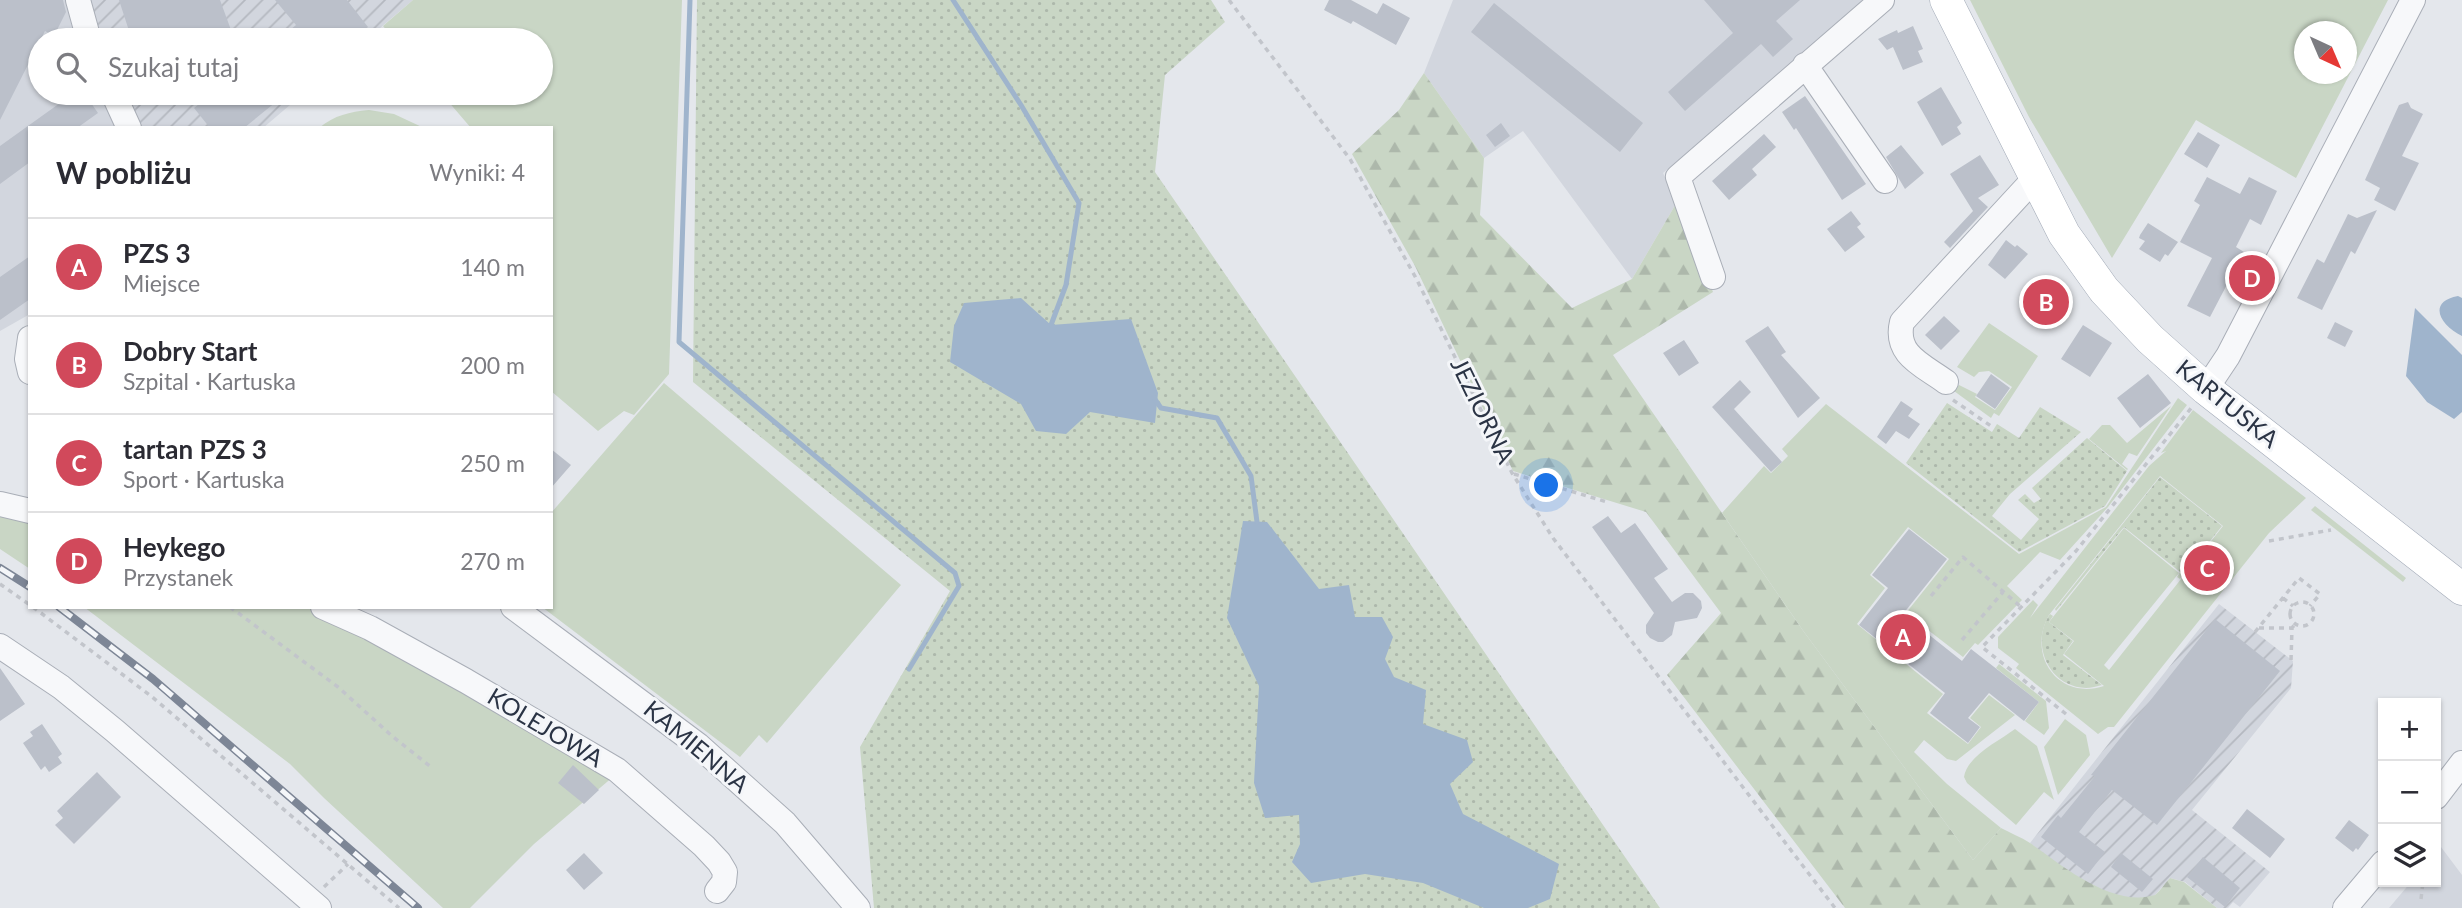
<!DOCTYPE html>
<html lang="pl">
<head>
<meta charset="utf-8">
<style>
  :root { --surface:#fff; --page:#f7f7f7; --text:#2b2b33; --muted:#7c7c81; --line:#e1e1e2; --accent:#d1495b }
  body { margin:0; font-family:Lato,sans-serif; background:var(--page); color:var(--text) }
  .controls { position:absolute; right:21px; bottom:21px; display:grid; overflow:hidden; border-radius:0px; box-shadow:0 2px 5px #0004 }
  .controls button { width:63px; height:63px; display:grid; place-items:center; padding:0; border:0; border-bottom:2px solid var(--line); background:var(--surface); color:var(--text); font:35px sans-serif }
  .compass { position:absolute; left:2294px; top:21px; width:63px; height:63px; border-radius:50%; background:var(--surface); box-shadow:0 2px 5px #0004; rotate:136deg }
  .you { position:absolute; left:1547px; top:486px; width:24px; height:24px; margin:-18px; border:5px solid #fff; border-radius:50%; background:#1a73e8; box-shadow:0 0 0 10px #1a73e833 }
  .badge { display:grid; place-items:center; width:46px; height:46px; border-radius:50%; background:var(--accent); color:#fff; font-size:23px; font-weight:700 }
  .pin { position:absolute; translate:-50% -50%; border:4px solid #fff; box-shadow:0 2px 7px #0006 }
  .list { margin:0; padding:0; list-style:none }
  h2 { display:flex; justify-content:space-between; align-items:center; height:91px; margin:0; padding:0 28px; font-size:30px }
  h2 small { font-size:23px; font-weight:400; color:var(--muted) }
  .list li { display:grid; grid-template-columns:46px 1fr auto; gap:21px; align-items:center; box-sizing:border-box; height:98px; padding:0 28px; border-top:2px solid var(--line) }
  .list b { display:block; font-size:26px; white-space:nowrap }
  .list p { margin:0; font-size:23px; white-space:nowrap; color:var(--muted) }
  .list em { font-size:23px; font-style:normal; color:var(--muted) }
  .icon { flex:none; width:38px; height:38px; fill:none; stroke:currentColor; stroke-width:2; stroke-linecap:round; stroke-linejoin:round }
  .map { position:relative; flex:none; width:2462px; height:908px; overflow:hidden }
  .search { position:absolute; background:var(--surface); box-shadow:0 2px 5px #0004; left:28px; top:28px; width:525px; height:77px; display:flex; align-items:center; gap:18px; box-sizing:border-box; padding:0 24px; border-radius:38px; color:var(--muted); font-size:26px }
  .panel { position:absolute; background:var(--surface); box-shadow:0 2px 5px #0004; left:28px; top:126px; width:525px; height:483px; border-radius:0px }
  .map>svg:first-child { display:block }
</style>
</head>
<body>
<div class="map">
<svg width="2462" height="908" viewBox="0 0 2462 908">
  <defs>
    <pattern id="industrial-furrows" width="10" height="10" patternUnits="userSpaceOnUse" patternTransform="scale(1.75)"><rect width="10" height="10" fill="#d2d6de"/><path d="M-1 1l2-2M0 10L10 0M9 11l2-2" fill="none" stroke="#b4b8c0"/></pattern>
    <pattern id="grass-dots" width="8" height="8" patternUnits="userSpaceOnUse" patternTransform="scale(1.75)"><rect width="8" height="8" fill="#c9d6c5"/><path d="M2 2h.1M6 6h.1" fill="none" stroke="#adb8ab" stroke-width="1.8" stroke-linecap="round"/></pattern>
    <pattern id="forest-firs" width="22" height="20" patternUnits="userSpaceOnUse" patternTransform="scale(1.75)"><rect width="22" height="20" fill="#c9d6c5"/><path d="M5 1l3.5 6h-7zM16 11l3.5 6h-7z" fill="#adb8ab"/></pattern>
  </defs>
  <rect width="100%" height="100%" fill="#e4e7ec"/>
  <!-- built -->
  <path fill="#d2d6de" d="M0,0h66l9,40h-35v53h60l17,35h-87v186l-30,17z
    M1453,0h413l-203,173 14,29 -45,77 -109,-148 -39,27 -60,-85z
    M2441,847l21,28v33h-73l22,-26h25v-28z"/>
  <!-- industrial -->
  <path fill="url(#industrial-furrows)" d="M87,0h326l-47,40h-266z
    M124,93h180l-41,35h-123z
    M2219,604l74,57 -2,27 -99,122 78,62 -30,35 -7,-5 -5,6h-11l-32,-26 -15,-4 -15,17 -11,7 -12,3 -28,-5 -14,-6 -60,-51z"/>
  <!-- grass -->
  <path fill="url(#grass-dots)" d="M697,0h514l14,22 -60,53 -10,97 505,736h-786l-14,-161 90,-156 -257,-209z
    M1947,403l45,29 5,-8 22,14 21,-31 41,25 -71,62 -18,22 29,24 18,-21 -21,-19 7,-6 9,9 7,-4 -9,-11 55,-50 40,33 -22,35 -86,46 -113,-89z
    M2160,477l62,49 -42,53 -3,-2 3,-5 -56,-45 -68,84 -1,-2z
    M2050,614l3,2 -4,6 24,19 -10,14 39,30c-5,1 -11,3 -16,3 -38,-1 -56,-45 -36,-74z"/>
  <!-- forest -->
  <path fill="url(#forest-firs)" d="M1424,73l60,85 -4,57 92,93 60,-29 45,-77 36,90 -100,63 191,277 169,228 28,-32c9,5 20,9 29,15 32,22 82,65 125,52 6,-5 10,-12 15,-17l14,4 33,26h-372l-178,-233 54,-62 -75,-101 -133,-41 -98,-205 -63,-112 47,-44z"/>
  <!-- green -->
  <path fill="#c9d6c5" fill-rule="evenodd" d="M413,0h269l-13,374 -35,41 -10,-4 -26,20 -47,-40v-263h-80l-30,-35h100v-53h-146l-12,-14z
    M1970,0h418l-92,178 -100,-58 -84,138 -83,-141zM2304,32h42v42h-42z
    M369,110l25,4 30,14h-105c16,-13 30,-16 50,-18z
    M1989,323l49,33 -39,60 -5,-3 -3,5 -37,-27 5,-6 18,9 -2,3 20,13 17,-23 -23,-16 -10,1 -5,5 -17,-10z
    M664,383l237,202 -134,158 -8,-8 -19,22 -198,-150h9v-94z
    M2178,398l9,7 -79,102 -48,53 -20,-8 -33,34 15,14 -44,45 -3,-2 -12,14 -57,-44 43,-54 -41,-32 -38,48 15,13 -28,36 86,70 -16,19 41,31 13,-17 -11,-9 19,-23 26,20 -59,46 -9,-2 -23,-19 -10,12 33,32 54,44 -28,32 -169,-228 -82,-119 42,-47 7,7 17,-17 -6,-7 44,-45 193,150 87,-47z
    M2171,406l-34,50 -8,-3 -7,11 6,5 -1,1 -38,-31 13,-14h8l17,18z
    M2193,410l113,88 -37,35 -155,194h-6l-10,7 -82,-66 3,-4 -21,-16v-11l35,-37 5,5 -8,13 119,-152 17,-15 -5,2zM2160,476l63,50 -114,144 -5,-5 75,-92 -55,-45 -75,94 25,19 -10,13 40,32c-45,15 -78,-30 -55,-71z
    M2315,506l91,72 -3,4 -92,-72z
    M0,511l30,7v51l-30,-20z
    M84,607h229l301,169 -80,68 -64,64h-27l-119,-110 -34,-34z
    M1999,664l47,37 3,27 -5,7 -19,-14 14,-19 -43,-34z
    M2065,719l21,16 4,20 -32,40 -14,-48z
    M2015,729l22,17 17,54 -10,-8 -28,33 -49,-42 -3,-6c3,-21 35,-36 51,-48z"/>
  <!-- water -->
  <path fill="#9fb4cc" d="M2458,296l4,2v38c-21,-10 -36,-34 -4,-40z
    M1021,298l30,27 80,-6 27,74 -3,30 -65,-11 -24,22 -30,-3 -15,-27 -71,-42 4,-36 10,-23z
    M2415,308l47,47v57l-8,7 -27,-17 -21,-26z
    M1243,521l24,1 52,67 30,-4 6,32h27l11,20 -8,22 9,18 32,13 -3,34 44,16 6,22 -23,22 13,30 96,50 -9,35 -22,9h-44l-61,-25 -58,-9 -54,9 -19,-21 8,-18 -1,-29 -34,3 -11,-35 5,-97 -32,-68z"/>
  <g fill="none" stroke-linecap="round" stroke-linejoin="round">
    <!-- stream -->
    <path stroke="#9fb4cc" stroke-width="5" d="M690,0l-11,342 276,231 4,13 -50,83
      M953,0l68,105 58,98 -13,82 -15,40 3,2
      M1154,398l7,10 56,10 34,58 6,46"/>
  </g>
  <!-- building -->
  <path fill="#bbc0ca" d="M0,0h63l3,12 -12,24 -9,-5 -45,89z
    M119,0h101l11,30 -28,10h-25l-5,-11 -34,11h-7z
    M275,0h72l21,27 -16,13h-74l18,-15z
    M1329,0h22l26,14 6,-11 27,15 -14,27 -43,-24 -2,3 -27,-14z
    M1704,0h96l-24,21 17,18 -20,18 -12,-13 -76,67 -17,-19 65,-59z
    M1494,3l149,120 -23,29 -149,-120z
    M1913,26l10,23 -5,2 5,11 -20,8 -10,-23 -6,3 -9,-11 19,-9 1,3z
    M1941,87l21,36 -5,4 4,7 -19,12 -25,-44z
    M74,93h10l14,20 -21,15h-47v34l-30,22v-38z
    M213,93h74l-43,35h-34l-16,-20z
    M1805,96l61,88 -24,16 -46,-72 -2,2 -12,-18z
    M2408,102l3,6 12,6 -21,42 17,7 -24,48 -21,-11 6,-12 -15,-8 34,-75z
    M1501,123l9,13 -15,11 -9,-12z
    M2198,132l22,13 -13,23 -23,-14z
    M1764,134l12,13 -24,22 5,6 -28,25 -17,-19z
    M1901,145l23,28 -19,16 -19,-32z
    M1980,155l19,30 -21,13 10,9 -38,41 -6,-6 29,-31 -23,-37z
    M2207,177l33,17 9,-17 28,14 -16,34 -11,-6 -14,28 8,5 -34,65 -23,-11 25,-48 -32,-16 20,-37 -6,-4z
    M2377,210l-22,44 -4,-3 -29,59 -25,-12 20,-39 7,4 24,-49 9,4z
    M1851,211l10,13 -4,3 8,10 -20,15 -18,-23z
    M2148,223l30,19 -10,14 -3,-2 -5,8 -21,-13 6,-8 -6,-3 1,-3z
    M2006,240l9,7 2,-2 11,9 -23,25 -17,-14z
    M30,256v43l-30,21v-43z
    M2042,282l21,14 -20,28 -20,-14z
    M1944,316l16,15 -19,19 -16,-15z
    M2335,322l18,9 -8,16 -18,-9z
    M2083,325l29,18 -22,34 -29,-18z
    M1768,326l18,26 -5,3 39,43 -22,20 -53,-77z
    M1684,340l15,23 -20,13 -16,-23z
    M1991,374l19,14 -15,21 -19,-13z
    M2148,374l23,29 -31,25 -23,-30z
    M1740,380l11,12 -17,17 48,53 -11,10 -59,-65z
    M1901,401l12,8 -5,7 12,8 -11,15 -13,-8 -10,13 -9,-7z
    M551,449l20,16 -20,23z
    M1608,516l13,17 14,-10 33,46 -14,9 18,24 13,-9h8l8,8 1,7 -5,10 -22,4 -3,13 -9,7h-5l-8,-4 -4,-5v-8l8,-12 -62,-86z
    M1909,529l38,30 -44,55 59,47 9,-12 68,53 -15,19 -35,-28 -21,25 12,9 -12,16 -38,-30 15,-20 -86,-68 29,-37 -16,-13z
    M2215,619l65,52 -123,154 -45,-35 -33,42 26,20 -17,22 -47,-37 17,-22 3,3 34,-42 -4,-1z
    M0,668l25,36 -25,17z
    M42,724l20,30 -4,3 4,6 -13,9 -4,-6 -4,4 -18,-27 10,-7 -3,-4z
    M573,765l26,25 -15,14 -26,-21z
    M97,772l24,25 -47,47 -19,-19 8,-7 -6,-7z
    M2247,809l38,30 -15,19 -38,-30z
    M2349,820l20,15 -11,15 -2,-2 -3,4 -18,-14z
    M584,853l19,20 -19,17 -18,-20z
    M2121,853l32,26 -11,13 -31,-25z
    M2203,857l37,31 -15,19 -38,-30z"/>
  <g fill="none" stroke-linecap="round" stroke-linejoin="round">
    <!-- minor casing -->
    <g stroke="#a9aeb7" stroke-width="26">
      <path id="minor" d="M78,0l11,40
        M1805,65l80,116
        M113,93l16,35
        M1713,277l-35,-100 204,-177
        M30,338l-3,21 3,13
        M1946,382c-23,-17 -52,-27 -44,-60l133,-144
        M2206,389l22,-33 185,-356
        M0,504l30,7
        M323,607l47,21 96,53 151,89 87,76 15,16 6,10 -1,10 -7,9
        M513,607l185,138 87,78 73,85
        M0,646l61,41 54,44 204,177
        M2436,797l26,-34
        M2345,908l38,-45"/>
    </g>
    <!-- major casing -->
    <g stroke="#a3abb8" stroke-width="33">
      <path id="major" d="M1946,0l118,234 40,56 46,49 56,50 256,200"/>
    </g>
    <!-- path -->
    <path stroke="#c2c5cb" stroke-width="3.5" stroke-dasharray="5 5" stroke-linecap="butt" d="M1229,0l121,159 67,121 95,193 41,65 282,370
      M1953,400l38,26
      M1514,474l93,28
      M2269,541l62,-11
      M0,584l30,21
      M1931,596l32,-39 58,50
      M2283,598l10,8
      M2290 614a12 12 0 1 1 24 0a12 12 0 1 1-24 0Z
      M33,607l118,89 248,212
      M230,607l108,80 54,49 39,31
      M2259,628h33
      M2255,632l44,-54 21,16 -10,12
      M1962,640l41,-48
      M2291,660l1,-32 3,-4
      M2066,714l-84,-67 94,-96 116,-144
      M324,887l24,-23
      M2421,899l2,-17"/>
    <!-- minor -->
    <use href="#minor" stroke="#f7f8fa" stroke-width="24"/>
    <!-- major -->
    <use href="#major" stroke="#fff" stroke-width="32"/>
    <!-- rail casing -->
    <g stroke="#7d8696" stroke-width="8">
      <path id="rail" d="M0,568l30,19
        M59,607l94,72 265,229"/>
    </g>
    <!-- rail -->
    <use href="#rail" stroke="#f4f6f9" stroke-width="5" stroke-dasharray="16" stroke-linecap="butt"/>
  </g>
  <g text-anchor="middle" stroke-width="6" stroke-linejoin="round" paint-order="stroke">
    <!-- street labels -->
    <g font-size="24" fill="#2b3445" stroke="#f4f6f9">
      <text transform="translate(2227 404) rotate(39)" y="8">KARTUSKA</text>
      <text transform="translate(1482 411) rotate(64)" y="8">JEZIORNA</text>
      <text transform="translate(545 728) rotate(31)" y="8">KOLEJOWA</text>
      <text transform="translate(696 747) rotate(40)" y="8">KAMIENNA</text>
    </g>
  </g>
</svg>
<div class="controls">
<button>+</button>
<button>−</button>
<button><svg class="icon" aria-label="layers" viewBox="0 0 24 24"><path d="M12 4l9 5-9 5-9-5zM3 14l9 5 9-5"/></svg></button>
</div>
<svg class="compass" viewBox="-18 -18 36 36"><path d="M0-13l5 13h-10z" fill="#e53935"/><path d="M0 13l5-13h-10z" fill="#7c7c81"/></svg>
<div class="you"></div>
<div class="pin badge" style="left:1903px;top:637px">A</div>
<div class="pin badge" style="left:2046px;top:302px">B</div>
<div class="pin badge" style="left:2207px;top:568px">C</div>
<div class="pin badge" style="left:2252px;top:278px">D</div>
<div class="search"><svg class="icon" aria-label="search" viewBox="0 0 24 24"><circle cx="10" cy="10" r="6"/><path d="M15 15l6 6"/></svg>Szukaj tutaj</div>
<section class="panel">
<h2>W pobliżu<small>Wyniki: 4</small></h2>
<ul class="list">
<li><span class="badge">A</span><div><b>PZS 3</b><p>Miejsce</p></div><em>140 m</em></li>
<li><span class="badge">B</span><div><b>Dobry Start</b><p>Szpital · Kartuska</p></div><em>200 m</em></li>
<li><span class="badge">C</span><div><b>tartan PZS 3</b><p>Sport · Kartuska</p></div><em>250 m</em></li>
<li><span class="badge">D</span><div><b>Heykego</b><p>Przystanek</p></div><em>270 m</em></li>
</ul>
</section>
</div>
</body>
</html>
